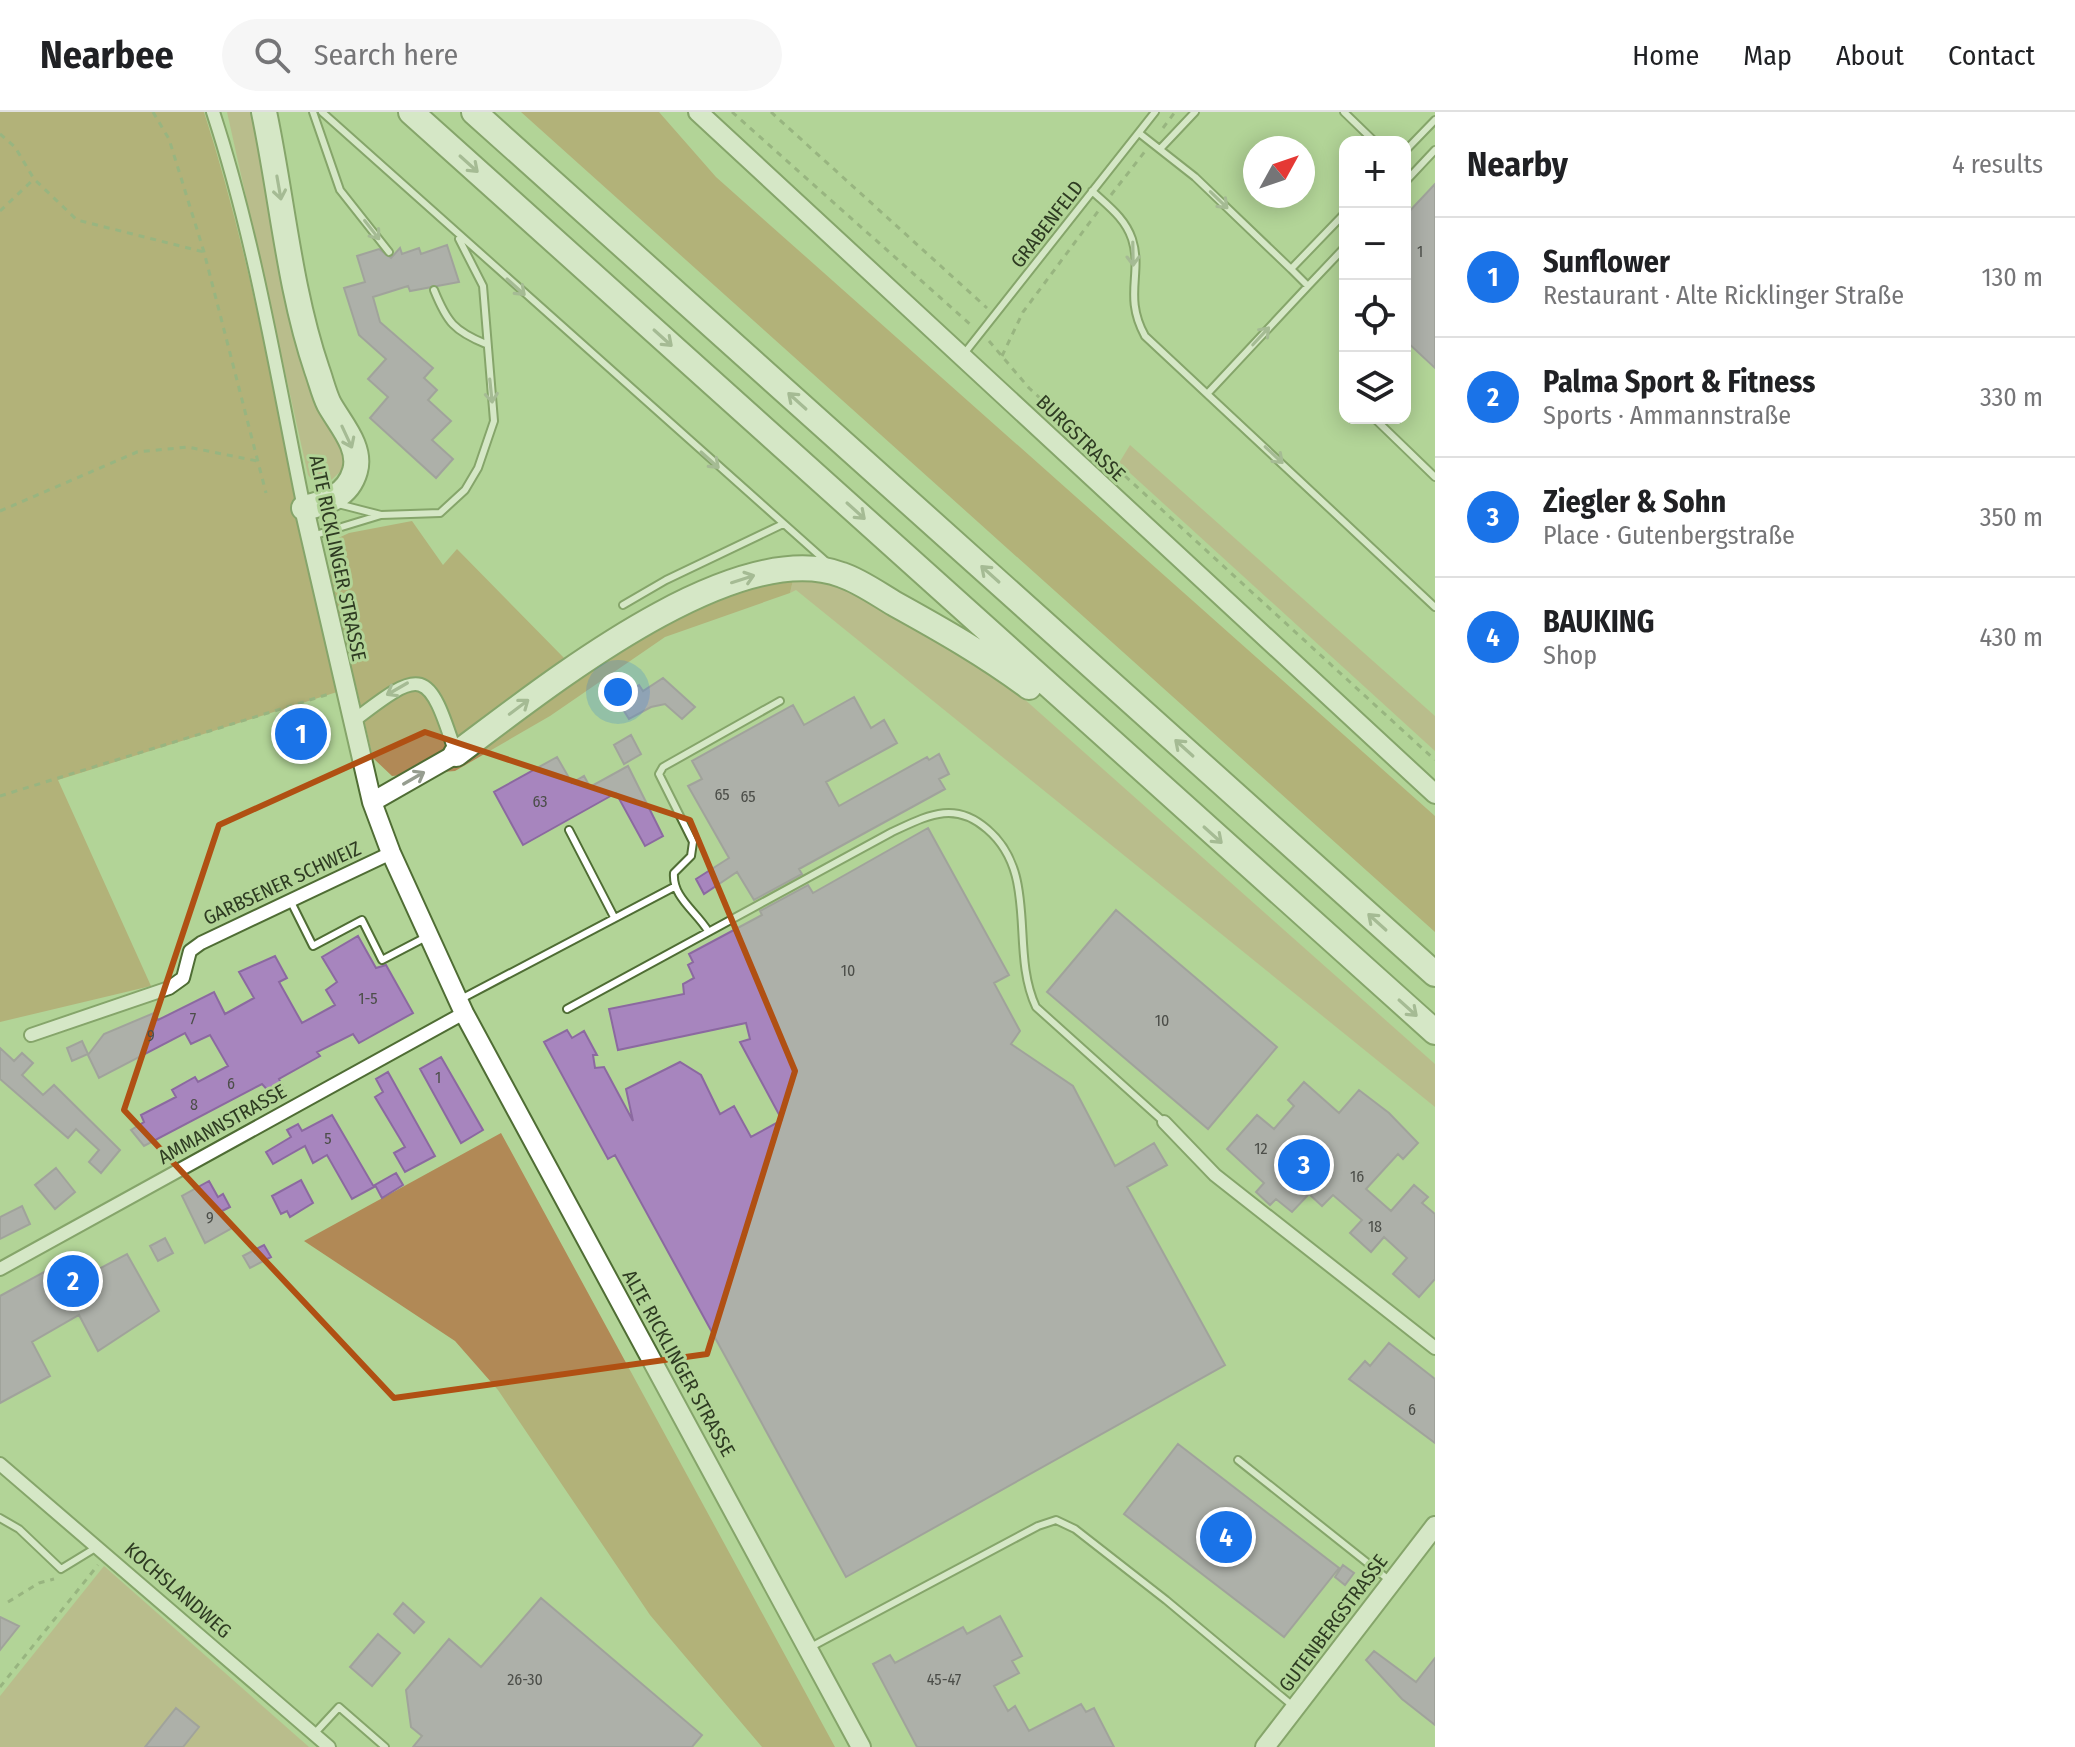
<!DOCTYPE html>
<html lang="en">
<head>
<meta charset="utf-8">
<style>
  :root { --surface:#fff; --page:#f6f6f6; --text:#202124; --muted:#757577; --line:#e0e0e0; --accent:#1a73e8 }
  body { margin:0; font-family:"Fira Sans Condensed",sans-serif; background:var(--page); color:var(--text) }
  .controls { position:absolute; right:24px; top:24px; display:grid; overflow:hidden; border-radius:16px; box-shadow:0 4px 20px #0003 }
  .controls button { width:72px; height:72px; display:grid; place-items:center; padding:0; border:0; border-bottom:2px solid var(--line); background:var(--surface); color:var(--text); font:40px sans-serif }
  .compass { position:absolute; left:1243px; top:24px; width:72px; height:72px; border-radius:50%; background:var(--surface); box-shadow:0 4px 20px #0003; rotate:50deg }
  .you { position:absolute; left:618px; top:580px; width:28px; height:28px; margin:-20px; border:6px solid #fff; border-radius:50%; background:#1a73e8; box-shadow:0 0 0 12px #1a73e833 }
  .badge { display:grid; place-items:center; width:52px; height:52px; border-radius:50%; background:var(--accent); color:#fff; font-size:26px; font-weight:700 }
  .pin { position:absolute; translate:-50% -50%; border:4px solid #fff; box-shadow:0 2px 8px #0006 }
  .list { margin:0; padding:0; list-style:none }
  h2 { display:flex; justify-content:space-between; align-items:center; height:104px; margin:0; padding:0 32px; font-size:34px }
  h2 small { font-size:26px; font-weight:400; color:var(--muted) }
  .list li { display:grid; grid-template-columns:52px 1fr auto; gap:24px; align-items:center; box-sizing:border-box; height:120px; padding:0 32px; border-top:2px solid var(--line) }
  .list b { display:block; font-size:30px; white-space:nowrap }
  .list p { margin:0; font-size:26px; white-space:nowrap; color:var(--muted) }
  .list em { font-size:26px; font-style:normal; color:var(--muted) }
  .icon { flex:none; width:44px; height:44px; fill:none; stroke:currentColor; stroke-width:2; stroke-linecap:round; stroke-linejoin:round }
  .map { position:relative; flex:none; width:1435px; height:1635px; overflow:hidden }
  header { display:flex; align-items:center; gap:48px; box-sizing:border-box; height:112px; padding:0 40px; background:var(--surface); border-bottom:2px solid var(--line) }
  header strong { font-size:38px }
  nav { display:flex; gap:44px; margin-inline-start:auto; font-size:28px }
  .search { width:560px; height:72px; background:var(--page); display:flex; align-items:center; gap:20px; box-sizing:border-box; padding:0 28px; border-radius:44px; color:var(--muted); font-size:30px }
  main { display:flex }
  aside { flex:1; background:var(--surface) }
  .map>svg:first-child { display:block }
</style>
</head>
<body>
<header>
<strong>Nearbee</strong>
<div class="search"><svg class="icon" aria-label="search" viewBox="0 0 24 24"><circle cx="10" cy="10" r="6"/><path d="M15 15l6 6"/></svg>Search here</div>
<nav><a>Home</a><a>Map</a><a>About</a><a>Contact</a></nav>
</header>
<main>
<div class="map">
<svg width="1435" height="1635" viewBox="0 0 1435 1635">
  <rect width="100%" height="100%" fill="#b2d497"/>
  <!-- green -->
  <path fill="#c2a37e" d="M227,0h26l91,340 -1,17 -16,15 -13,-2 -6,-7z
    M1130,333l305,271v35l-316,-288z
    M793,468l28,1 49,19 135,82 430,382v43l-639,-517 -6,3z
    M104,1454l205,181h-309v-51z"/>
  <!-- forest -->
  <path fill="#b18956" d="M0,0h204c49,152 76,313 108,470l19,-7 -2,-20 5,-15 15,-7 63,-12 31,44 14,-16 109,111 101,-36 76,-34 50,-10 -3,13 -125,44 -115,79 -95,55 -63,5 -19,-18 -17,-72 -298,94 93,206 -151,36z
    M521,0h138l57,65 719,639v116z
    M501,1021l334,614h-73l-112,-132 -152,-225 -43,-49 -151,-100z"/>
  <!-- building -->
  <path fill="#a785be" stroke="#8b69a0" stroke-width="2" d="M1435,72v184l-30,-28v-43l5,-6 -5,-5v-70z
    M447,133l12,37 -49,9 -2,-5 -35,11 7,25 53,46 -9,10 13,12 -9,10 23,21 -19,19 21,19 -17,19 -66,-60 18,-21 -20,-18 18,-20 -27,-24 -15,-47 21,-6 -8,-26 22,-7 12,9 9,-10 2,6 17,-6 2,6z
    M663,566l32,29 -13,12 -17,-15 -14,3 -22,12 -13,-21 23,-13 4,6z
    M854,585l17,31 13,-8 13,23 -71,39 13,24 88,-49 2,3 10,-6 10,20 -10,5 6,10 -146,80 3,5 -48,26 -17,-28 -33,22 -8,-15 33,-21 -41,-72 14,-7 -10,-18 101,-56 11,20z
    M307,602l14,26 -26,14 -14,-26z
    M631,623l10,19 -17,10 -10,-19z
    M557,645l15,26 12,-7 6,11 38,-21 35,70 -18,10 -29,-53 -93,52 -29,-53z
    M928,716l81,147 -15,8 26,48 -9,13 62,42 42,80 39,-23 13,22 -40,22 98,178 -379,212 -231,-422 -7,4 -64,-117 23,-12 5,8 12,-7 13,24h-4l2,13 9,-1 29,54 -7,-32 54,-27 21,13 19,39 14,-8 17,31 31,-17 -42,-78 10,-3 -4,-16 -128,27 -9,-41 75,-15 -1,-10 11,-6 -6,-13 5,-3 -4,-8 73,-39 -2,-4 48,-26 5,8z
    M1116,798l161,137 -69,82 -161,-137z
    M358,824l18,32 10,-3 27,48 -54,30 -6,-9 -36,18 3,4 -41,23 6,12 -11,6 -12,-13 -118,62 -13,-16 13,-8 -3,-7 35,-18 -4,-7 23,-13 3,5 30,-16 -18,-31 -19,9 -6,-11 -86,45 -11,-23 16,-21 50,-21 4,7 56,-28 11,22 29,-16 -15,-26 36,-16 12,22 -8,4 23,41 33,-18 -9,-15 11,-8 -15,-25z
    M82,929l6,13 -16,7 -5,-13z
    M0,936l14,13 8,-8 11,10 -11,12 21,20 11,-10 66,65 -19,23 -12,-11 10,-12 -23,-21 -8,9 -68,-59z
    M441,945l42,73 -22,13 -41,-74z
    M388,960l47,84 -30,16 -11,-19 11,-6 -30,-50 8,-5 -7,-13z
    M1304,970l35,31 20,-23 30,23 29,30 -15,16 -5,-5 -32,35 25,22 23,-26 14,12 -6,6 13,11v65l-16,18 -26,-23 14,-16 -23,-21 -13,15 -21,-19 12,-13 -29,-25 -11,11 -13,-12 -17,18 -16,-13 -6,6 -14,-13 8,-9 -37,-34 30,-34 17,14 20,-23 -6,-6z
    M332,1003l42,72 -22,12 -25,-44 -14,8 -8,-17 -32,18 -7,-12 25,-15 -4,-7 11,-6 4,7z
    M56,1056l19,24 -20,17 -20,-24z
    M396,1061l7,12 -21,13 -7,-13z
    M301,1068l12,23 -23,14 -3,-6 -6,3 -9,-18z
    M209,1069l9,16 5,-3 7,13 -8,4 10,17 -27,15 -23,-47z
    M22,1094l8,18 -30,15v-22z
    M165,1126l8,15 -15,8 -8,-15z
    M264,1133l7,12 -21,11 -7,-12z
    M79,1141l8,16 9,-5 3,5 28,-15 32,57 -61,40 -19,-36 -47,27 18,34 -50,27v-107z
    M1389,1231l46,36v64l-86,-64 16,-18 5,5z
    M1178,1332l161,124 -55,69 -160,-123z
    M1343,1453l11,8 -9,12 -10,-8z
    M541,1486l161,137 -10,12h-279l9,-11 -11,-9 -5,-37 43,-51 32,28z
    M403,1491l21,19 -10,11 -20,-19z
    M1000,1504l22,40 -10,5 7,12 -25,13 14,25 7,-5 14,25 52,-27 5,8 8,-4 20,39h-197l-44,-83 17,-9 5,8 68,-36 4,7z
    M0,1505l19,9 -19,24z
    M378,1522l22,19 -28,33 -22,-19z
    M1374,1539l42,31 19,-24v67l-33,-26 -36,-39z
    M176,1596l23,19 -16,20h-38z"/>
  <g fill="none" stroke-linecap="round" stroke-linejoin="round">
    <!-- lane casing -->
    <g stroke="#4f6d34" stroke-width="10">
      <path id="lane" d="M313,0l27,78 49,62
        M322,0l507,452
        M1344,0l31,30
        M1139,21l56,44 96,92 54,-56
        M1160,37l35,-37
        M1405,39l30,-31
        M1405,70l30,-32
        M1092,79c16,15 33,27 40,48 11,34 -9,57 13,97l290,271
        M1308,174l37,-39
        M434,178c13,32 20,41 52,54
        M963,243l192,-243
        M1208,281l100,-107 -17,-17
        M1374,306l61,59
        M338,392l43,11
        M312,424l69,-21 59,-2 25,-23 13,-22 16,-47 -11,-135 -24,-47
        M623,493l43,-25 117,-56
        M569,718l45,87
        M291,790l22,44 49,-26 20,40 46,-24
        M708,819c-12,-20 -36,-34 -34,-58l17,-17 2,-14 -34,-68 4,-7 117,-66
        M461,887l213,-112
        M567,897l325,-177c35,-16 62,-32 95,-3 53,45 22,120 49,178l128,115
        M1238,1348l151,120
        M0,1406l19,11 42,40 36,-22
        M809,1536l229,-122 18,-6 19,9 91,71 127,106
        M314,1622l25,-27 46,40"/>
    </g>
    <!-- street casing -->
    <g stroke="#4f6d34" stroke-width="16">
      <path id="street" d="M213,0c42,128 64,264 91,396
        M352,610c71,-55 76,-55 104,32
        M31,923l138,-47 14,-10 7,-27 11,-8 190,-90
        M1164,1010l51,53 220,173
        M0,1157l464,-256
        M0,1352l329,283"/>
    </g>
    <!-- secondary casing -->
    <g stroke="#4f6d34" stroke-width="22">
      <path id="secondary" d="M698,0l737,682
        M304,396l68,294 19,51 73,160 397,734
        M372,690l84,-48
        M1265,1635l170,-221"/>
    </g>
    <!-- highway casing -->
    <g stroke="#4f6d34" stroke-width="28">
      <path id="highway" d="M264,0c18,85 25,176 53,258 4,11 7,24 12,34 11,20 33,43 26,67 -7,25 -29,32 -51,37
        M411,0l1024,920
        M474,0l961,862
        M456,642c84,-62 277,-220 386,-179 18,6 36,19 53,29 47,26 91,51 134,83"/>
    </g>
    <!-- path -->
    <path stroke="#789164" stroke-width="3" stroke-dasharray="6 6" stroke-linecap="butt" d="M153,0l16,27 35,113 62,241
      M732,0l239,213
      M771,0l216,196
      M1163,16l12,-16
      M0,22l15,13 19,32 43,41 127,32
      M1111,83l35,-45
      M0,99l34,-32
      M989,229l40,47 406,372
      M1002,244l21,-44 76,-102
      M0,399l137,-59 51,-5 69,14
      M0,684l329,-102
      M8,1490l31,-19 15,-4
      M0,1575l98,-122"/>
    <!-- lane -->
    <use href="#lane" stroke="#fff" stroke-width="6"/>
    <!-- street -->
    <use href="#street" stroke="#fff" stroke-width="12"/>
    <!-- secondary -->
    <use href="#secondary" stroke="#fff" stroke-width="18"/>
    <!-- highway -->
    <use href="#highway" stroke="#fff" stroke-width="24"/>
  </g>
  <!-- one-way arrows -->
  <defs><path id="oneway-shaft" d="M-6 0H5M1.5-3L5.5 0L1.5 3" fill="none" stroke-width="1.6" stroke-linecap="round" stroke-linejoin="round" transform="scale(2)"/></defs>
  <g stroke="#969d90">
    <use href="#oneway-shaft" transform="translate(469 52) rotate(42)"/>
    <use href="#oneway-shaft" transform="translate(279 76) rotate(80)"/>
    <use href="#oneway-shaft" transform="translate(1219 88) rotate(44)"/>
    <use href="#oneway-shaft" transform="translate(372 118) rotate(52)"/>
    <use href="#oneway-shaft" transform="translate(1133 142) rotate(89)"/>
    <use href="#oneway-shaft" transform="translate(516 175) rotate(42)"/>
    <use href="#oneway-shaft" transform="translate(1261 224) rotate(-47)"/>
    <use href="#oneway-shaft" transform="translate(663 226) rotate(42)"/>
    <use href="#oneway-shaft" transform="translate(491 279) rotate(84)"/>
    <use href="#oneway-shaft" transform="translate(797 289) rotate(-138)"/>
    <use href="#oneway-shaft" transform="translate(347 325) rotate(65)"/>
    <use href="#oneway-shaft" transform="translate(1274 343) rotate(43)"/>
    <use href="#oneway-shaft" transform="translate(710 348) rotate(42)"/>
    <use href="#oneway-shaft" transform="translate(856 399) rotate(42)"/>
    <use href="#oneway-shaft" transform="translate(990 462) rotate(-138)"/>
    <use href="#oneway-shaft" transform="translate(743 467) rotate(-18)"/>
    <use href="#oneway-shaft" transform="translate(397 577) rotate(150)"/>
    <use href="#oneway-shaft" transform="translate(519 595) rotate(-37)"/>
    <use href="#oneway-shaft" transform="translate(1184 636) rotate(-138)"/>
    <use href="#oneway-shaft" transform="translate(414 666) rotate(-30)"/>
    <use href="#oneway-shaft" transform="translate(1213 723) rotate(42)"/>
    <use href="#oneway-shaft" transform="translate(1377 810) rotate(-138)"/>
    <use href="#oneway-shaft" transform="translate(1408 896) rotate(42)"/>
  </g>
  <!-- marked area -->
  <path d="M0 0H1435V1635H0ZM425,620l265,88 105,251 -88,283 -313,44 -270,-288 95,-285z" fill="#b2d497" fill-opacity=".55" fill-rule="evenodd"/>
  <path fill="none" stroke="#b05013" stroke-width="6" stroke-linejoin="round" d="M425,620l265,88 105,251 -88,283 -313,44 -270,-288 95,-285z"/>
  <g text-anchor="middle" stroke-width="6" stroke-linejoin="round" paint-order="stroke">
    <!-- number labels -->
    <g font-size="16" fill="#4c4e49">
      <text x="1420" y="145">1</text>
      <text x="722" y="688">65</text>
      <text x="748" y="690">65</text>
      <text x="540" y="695">63</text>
      <text x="848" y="864">10</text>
      <text x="368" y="892">1-5</text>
      <text x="193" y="912">7</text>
      <text x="1162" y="914">10</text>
      <text x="151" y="929">9</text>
      <text x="438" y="971">1</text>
      <text x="231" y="977">6</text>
      <text x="194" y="998">8</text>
      <text x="328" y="1032">5</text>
      <text x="1261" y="1042">12</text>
      <text x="1357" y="1070">16</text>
      <text x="210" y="1111">9</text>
      <text x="1375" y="1120">18</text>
      <text x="1412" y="1303">6</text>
      <text x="525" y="1573">26-30</text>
      <text x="944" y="1573">45-47</text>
    </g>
    <!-- street labels -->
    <g font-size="20" fill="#2e3b22" stroke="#b2d497">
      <text transform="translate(1047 112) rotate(-52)" y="7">GRABENFELD</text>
      <text transform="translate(1081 326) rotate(44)" y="7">BURGSTRASSE</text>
      <text transform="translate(338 446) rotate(78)" y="7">ALTE RICKLINGER STRASSE</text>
      <text transform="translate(282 771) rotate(-25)" y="7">GARBSENER SCHWEIZ</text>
      <text transform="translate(222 1012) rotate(-29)" y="7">AMMANNSTRASSE</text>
      <text transform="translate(679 1251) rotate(61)" y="7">ALTE RICKLINGER STRASSE</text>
      <text transform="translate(178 1478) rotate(41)" y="7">KOCHSLANDWEG</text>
      <text transform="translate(1333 1511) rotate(-53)" y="7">GUTENBERGSTRASSE</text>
    </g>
  </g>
</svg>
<div class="controls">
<button>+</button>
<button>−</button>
<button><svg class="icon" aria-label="locate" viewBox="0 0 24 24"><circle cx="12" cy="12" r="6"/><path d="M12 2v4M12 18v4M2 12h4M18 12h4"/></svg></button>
<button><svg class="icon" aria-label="layers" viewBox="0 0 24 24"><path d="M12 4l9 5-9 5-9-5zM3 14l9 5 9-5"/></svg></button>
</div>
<svg class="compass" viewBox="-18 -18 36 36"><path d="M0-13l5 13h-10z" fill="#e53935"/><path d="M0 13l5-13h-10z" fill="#757577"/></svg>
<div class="you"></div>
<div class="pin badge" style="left:301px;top:622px">1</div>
<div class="pin badge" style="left:73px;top:1169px">2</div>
<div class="pin badge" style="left:1304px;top:1053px">3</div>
<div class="pin badge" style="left:1226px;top:1425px">4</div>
</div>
<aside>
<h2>Nearby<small>4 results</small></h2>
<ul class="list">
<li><span class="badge">1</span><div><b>Sunflower</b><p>Restaurant · Alte Ricklinger Straße</p></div><em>130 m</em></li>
<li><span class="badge">2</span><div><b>Palma Sport &amp; Fitness</b><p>Sports · Ammannstraße</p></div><em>330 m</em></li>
<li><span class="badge">3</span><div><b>Ziegler &amp; Sohn</b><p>Place · Gutenbergstraße</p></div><em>350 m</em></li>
<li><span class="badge">4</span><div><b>BAUKING</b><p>Shop</p></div><em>430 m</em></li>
</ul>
</aside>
</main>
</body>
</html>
